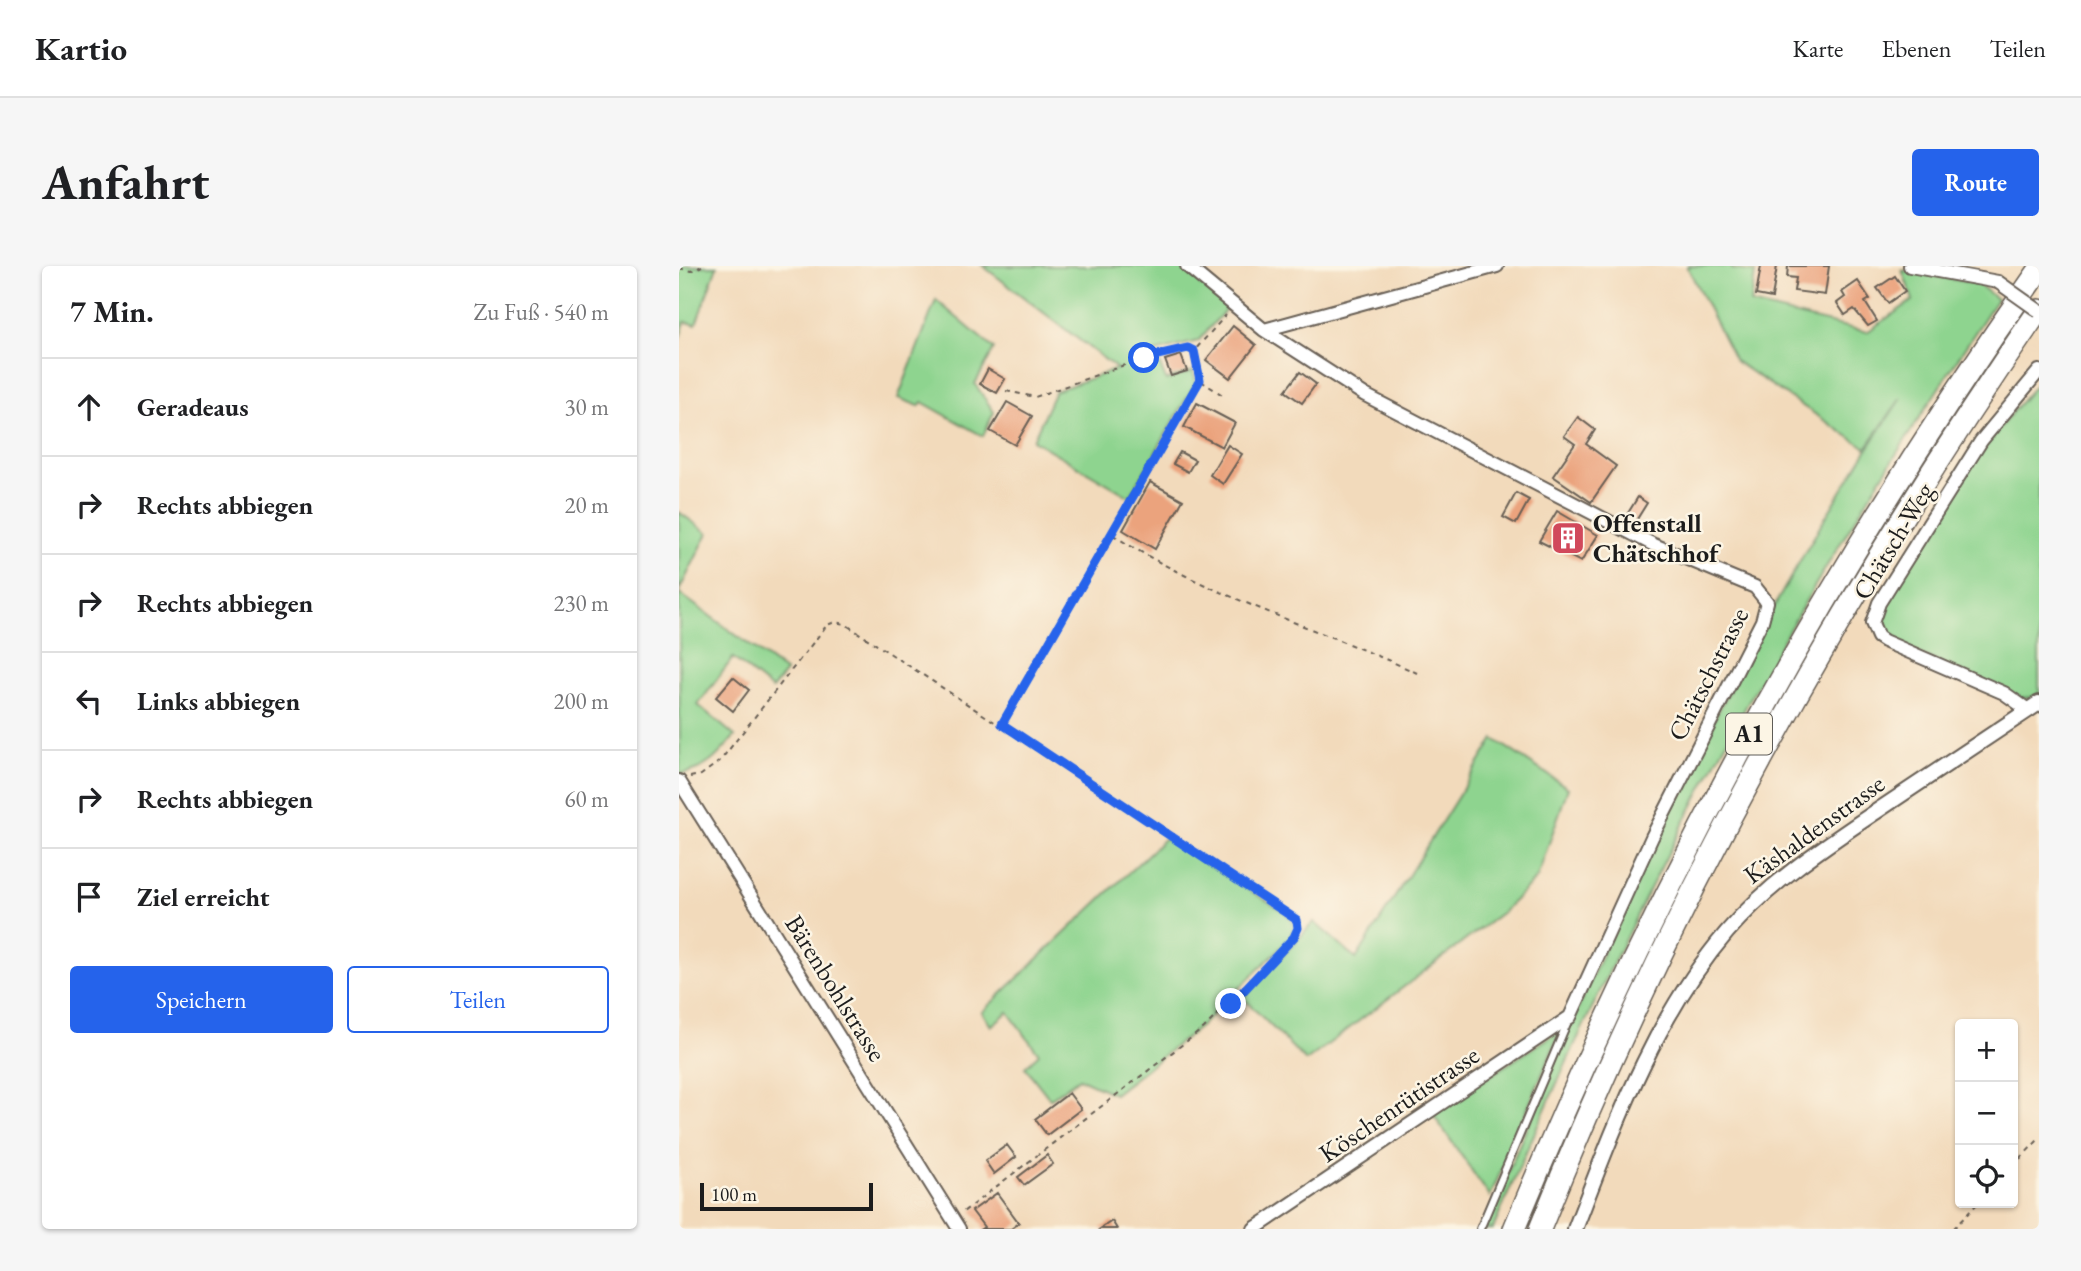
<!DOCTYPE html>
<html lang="de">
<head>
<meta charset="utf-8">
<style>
  :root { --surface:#fff; --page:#f6f6f6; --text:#202124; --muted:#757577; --line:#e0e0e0; --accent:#2563eb }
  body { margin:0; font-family:"EB Garamond",serif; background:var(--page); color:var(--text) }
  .controls { position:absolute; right:21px; bottom:21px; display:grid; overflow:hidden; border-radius:7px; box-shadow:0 2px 5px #0004 }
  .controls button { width:63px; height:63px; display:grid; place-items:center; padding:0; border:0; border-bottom:2px solid var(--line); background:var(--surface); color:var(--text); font:35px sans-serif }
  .scale { position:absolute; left:21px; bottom:18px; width:173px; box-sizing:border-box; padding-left:7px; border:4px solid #1c1c1c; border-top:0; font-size:19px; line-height:24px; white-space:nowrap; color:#1c1c1c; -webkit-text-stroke:5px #fcf5e5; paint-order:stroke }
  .stop { position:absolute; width:21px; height:21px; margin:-16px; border:5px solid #2563eb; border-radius:50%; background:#fff }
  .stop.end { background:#2563eb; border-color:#fff; box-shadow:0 2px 7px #0008 }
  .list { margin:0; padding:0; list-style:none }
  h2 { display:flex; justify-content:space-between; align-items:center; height:91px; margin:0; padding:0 28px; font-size:30px }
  h2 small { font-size:23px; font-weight:400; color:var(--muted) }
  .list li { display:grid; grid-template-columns:46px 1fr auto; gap:21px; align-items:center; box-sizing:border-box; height:98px; padding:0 28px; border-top:2px solid var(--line) }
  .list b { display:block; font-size:26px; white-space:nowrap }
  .list em { font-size:23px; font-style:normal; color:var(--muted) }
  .actions { display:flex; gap:14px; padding:21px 28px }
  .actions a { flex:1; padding:16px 0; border:2px solid var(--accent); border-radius:7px; text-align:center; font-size:24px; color:var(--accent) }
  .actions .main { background:var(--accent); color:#fff }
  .icon { flex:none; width:38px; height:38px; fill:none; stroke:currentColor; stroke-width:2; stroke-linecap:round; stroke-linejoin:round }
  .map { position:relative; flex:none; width:1360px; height:963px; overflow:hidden; border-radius:7px }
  header { display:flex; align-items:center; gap:42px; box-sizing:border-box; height:98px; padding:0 35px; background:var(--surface); border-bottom:2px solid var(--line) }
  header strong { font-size:33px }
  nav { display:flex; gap:38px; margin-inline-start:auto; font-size:24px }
  .intro { display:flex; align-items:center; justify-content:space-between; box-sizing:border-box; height:168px; padding:0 42px }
  h1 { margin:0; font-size:49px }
  .button { padding:18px 32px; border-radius:7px; background:var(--accent); color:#fff; font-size:24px; font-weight:700 }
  main { display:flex; gap:42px; padding:0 42px }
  aside { flex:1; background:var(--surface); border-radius:7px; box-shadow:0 2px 5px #0004 }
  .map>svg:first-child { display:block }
</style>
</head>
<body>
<header>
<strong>Kartio</strong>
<nav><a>Karte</a><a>Ebenen</a><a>Teilen</a></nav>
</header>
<div class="intro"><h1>Anfahrt</h1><a class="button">Route</a></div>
<main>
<aside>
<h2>7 Min.<small>Zu Fuß · 540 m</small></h2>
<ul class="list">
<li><svg class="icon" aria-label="ahead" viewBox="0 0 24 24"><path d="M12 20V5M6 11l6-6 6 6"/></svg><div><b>Geradeaus</b></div><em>30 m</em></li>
<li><svg class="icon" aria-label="right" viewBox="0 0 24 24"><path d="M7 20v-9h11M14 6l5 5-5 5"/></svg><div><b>Rechts abbiegen</b></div><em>20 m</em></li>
<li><svg class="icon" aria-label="right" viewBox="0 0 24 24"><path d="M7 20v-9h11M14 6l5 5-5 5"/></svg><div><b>Rechts abbiegen</b></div><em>230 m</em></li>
<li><svg class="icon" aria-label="left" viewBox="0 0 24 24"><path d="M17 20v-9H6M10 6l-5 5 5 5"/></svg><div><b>Links abbiegen</b></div><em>200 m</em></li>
<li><svg class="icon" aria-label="right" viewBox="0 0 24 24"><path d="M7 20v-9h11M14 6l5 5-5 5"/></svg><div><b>Rechts abbiegen</b></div><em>60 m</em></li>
<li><svg class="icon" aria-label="arrive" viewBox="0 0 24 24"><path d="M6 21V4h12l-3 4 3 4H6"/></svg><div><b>Ziel erreicht</b></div></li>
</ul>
<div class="actions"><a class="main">Speichern</a><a>Teilen</a></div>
</aside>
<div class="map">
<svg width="1360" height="963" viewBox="0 0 1360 963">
  <rect width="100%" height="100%" fill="#fcf5e5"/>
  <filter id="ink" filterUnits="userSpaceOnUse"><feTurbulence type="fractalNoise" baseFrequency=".0143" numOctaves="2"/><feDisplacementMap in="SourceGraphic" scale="14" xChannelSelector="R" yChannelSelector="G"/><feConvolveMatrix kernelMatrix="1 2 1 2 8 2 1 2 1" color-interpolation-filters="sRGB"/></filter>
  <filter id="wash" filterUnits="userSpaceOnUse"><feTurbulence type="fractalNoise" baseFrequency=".00686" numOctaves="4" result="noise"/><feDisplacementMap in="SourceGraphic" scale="28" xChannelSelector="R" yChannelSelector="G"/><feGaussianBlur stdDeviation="1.57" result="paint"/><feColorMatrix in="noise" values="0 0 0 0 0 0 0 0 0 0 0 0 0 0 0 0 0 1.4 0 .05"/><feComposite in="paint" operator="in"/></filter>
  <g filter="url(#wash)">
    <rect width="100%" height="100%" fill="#f2dabb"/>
    <!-- green -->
    <path fill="#8ed48f" stroke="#557856" stroke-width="2" d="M0,0h38l-21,58 -11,-2 -6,18z
      M304,0h199l47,40 -31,35 -43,11 11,28 27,-9 3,11 -66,115 -97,-57 22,-49 62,-22z
      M1008,0h45v3l23,3 -4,32 116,28 46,-32 -11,-30 76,14 19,15c-71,108 -142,217 -207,329 -111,194 -210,395 -297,601h-9c119,-285 244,-573 417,-831l-35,50 -131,-87z
      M257,34l58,49 -19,35 19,28 -11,24 -61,-34 -3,4 -21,-8z
      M1360,115v316l-19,1 -135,-59 -8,-11 -1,-14c51,-80 99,-163 163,-233z
      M0,246l29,21 -29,58z
      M0,327l107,79 -14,17 -39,-31 -35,47 37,31c-17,20 -28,34 -55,38z
      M815,473l74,49 -31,90 -33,33 -198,150 -63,-63 71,-76 42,37z
      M486,572l120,74 9,12 -4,14 -89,88 -87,68 -35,-16 -29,21 -25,-32 14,-13 -31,-42 -17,14 -9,-14z
      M882,764l-71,167 -58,-84z"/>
    <g id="blocks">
      <!-- building -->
      <path fill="#eba37d" d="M1082,0h16l-5,32 -16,-3z
        M1109,0h41l-4,29 -31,-4 2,-13 -9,-1z
        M1216,10l10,15 -17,12 -11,-15z
        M1179,15l12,18 -5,3 12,19 -9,5 -14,-17 -9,6 -8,-12 8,-6 -3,-5z
        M554,60l23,19 -26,33 -24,-18z
        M502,89l6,16 -16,5 -6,-16z
        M309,103l17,10 -8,14 -17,-9z
        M621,106l16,12 -14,19 -17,-12z
        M328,136l25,14 -17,29 -25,-14z
        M518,137l38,20 -13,24 -38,-20z
        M899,151l17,13 -9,14 30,22 -25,36 -38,-26 22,-32 -11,-8z
        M549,179l14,9 -19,30 -13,-9z
        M501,186l15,8 -7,12 -15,-8z
        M471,216l33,18 -28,49 -32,-19z
        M837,227l13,7 -13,24 -13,-7z
        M959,231l9,6 -15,24 -9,-6z
        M878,245l41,24 -17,27 -42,-21z
        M54,411l16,13 -16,21 -17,-14z
        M390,827l12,16 -34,26 -12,-16z
        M328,879l9,12 -22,17 -9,-13z
        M368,889l6,9 -29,21 -6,-8z
        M318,927l22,30 -8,6h-30l3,-2 -12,-16z
        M433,955l5,8h-17z"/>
    </g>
  </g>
  <g filter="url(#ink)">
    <use href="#blocks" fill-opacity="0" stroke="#675e54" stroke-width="2"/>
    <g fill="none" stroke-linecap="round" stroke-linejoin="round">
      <!-- service casing -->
      <g stroke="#675e54" stroke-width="10">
        <path id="service" d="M801,963l88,-208"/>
      </g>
      <!-- minor casing -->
      <g stroke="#675e54" stroke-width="16">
        <path id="minor" d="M508,0l77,64 101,65 289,150 101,42 12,15 -5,19 -110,216 -82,180 -316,212
          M1231,0l88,16
          M585,64l233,-64
          M1349,444l-24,-17 -120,-52 -6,-4 -6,-14 7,-20 102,-162 58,-70
          M0,515l280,448"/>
      </g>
      <!-- tertiary casing -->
      <g stroke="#675e54" stroke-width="18">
        <path id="tertiary" d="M896,963c40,-103 79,-212 152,-297 43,-50 98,-86 153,-123 53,-35 106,-71 159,-106"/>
      </g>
      <!-- motorway casing -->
      <g stroke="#675e54" stroke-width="24">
        <path id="motorway" d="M835,963c140,-339 314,-660 525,-959
          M861,963c130,-325 300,-631 499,-919"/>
      </g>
      <!-- path -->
      <path stroke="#675e54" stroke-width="2" stroke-dasharray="5 5" stroke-linecap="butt" d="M0,2l12,3 11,-5
        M522,115l23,15
        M327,125l29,6 109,-39 44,-10 5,2
        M434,269c94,61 203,92 304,138
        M323,457l198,-343 -6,-29 32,-36
        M11,511l11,-2 19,-14 107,-136 8,-3 10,2 452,296 1,8 -4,9 -90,91 -241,184
        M1334,900l26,-27
        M1274,963l25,-26"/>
      <!-- service -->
      <use href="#service" stroke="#fff" stroke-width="6"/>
      <!-- minor -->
      <use href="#minor" stroke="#fff" stroke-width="12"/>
      <!-- tertiary -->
      <use href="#tertiary" stroke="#fff" stroke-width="14"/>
      <!-- motorway -->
      <use href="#motorway" stroke="#fff" stroke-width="21"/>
      <!-- minor-bridge casing -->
      <g stroke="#675e54" stroke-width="16" stroke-linecap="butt">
        <path id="minor-bridge" d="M1319,16l41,29"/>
      </g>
      <!-- minor-bridge -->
      <use href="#minor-bridge" stroke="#fff" stroke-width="12"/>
    </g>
  </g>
  <g fill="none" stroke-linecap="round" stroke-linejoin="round" filter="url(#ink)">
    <!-- route -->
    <path stroke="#2563eb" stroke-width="9" d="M465,92l44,-10 6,3 6,29 -198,344 295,196 1,8 -4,9 -63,67"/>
  </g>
  <!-- icons -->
  <defs>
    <g id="building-square" transform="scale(1.75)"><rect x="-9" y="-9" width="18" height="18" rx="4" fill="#d1495b" stroke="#fcf5e5"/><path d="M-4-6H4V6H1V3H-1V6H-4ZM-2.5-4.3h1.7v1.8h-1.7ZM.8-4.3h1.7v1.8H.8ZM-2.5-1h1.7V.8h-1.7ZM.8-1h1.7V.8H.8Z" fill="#fff"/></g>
  </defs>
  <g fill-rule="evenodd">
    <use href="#building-square" x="889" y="272"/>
  </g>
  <g text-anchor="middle" stroke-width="5" stroke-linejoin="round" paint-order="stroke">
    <!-- shield labels -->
    <rect fill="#fcf5e5" stroke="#5f5d58" stroke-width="2" x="1047" y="447.5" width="46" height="41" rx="5"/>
    <g font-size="24" font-weight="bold" fill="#1c1c1c">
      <text x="1070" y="476">A1</text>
    </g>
    <!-- poi labels -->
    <g font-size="26" font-weight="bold" fill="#1c1c1c" stroke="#fcf5e5" text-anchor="start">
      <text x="914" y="266">Offenstall<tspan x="914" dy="30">Chätschhof</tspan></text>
    </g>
    <!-- street labels -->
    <g font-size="26" fill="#1c1c1c" stroke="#fcf5e5">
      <text transform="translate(1214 275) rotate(-59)" y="9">Chätsch-Weg</text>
      <text transform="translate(1029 408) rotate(-63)" y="9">Chätschstrasse</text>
      <text transform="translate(1135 563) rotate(-36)" y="9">Käshaldenstrasse</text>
      <text transform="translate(157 722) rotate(58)" y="9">Bärenbohlstrasse</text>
      <text transform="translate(720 838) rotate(-34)" y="9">Köschenrütistrasse</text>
    </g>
  </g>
</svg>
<div class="controls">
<button>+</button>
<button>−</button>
<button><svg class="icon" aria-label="locate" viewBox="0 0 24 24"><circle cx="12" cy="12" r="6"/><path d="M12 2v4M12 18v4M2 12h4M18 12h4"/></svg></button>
</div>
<div class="scale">100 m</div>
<div class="stop" style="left:465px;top:92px"></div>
<div class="stop end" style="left:552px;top:738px"></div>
</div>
</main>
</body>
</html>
